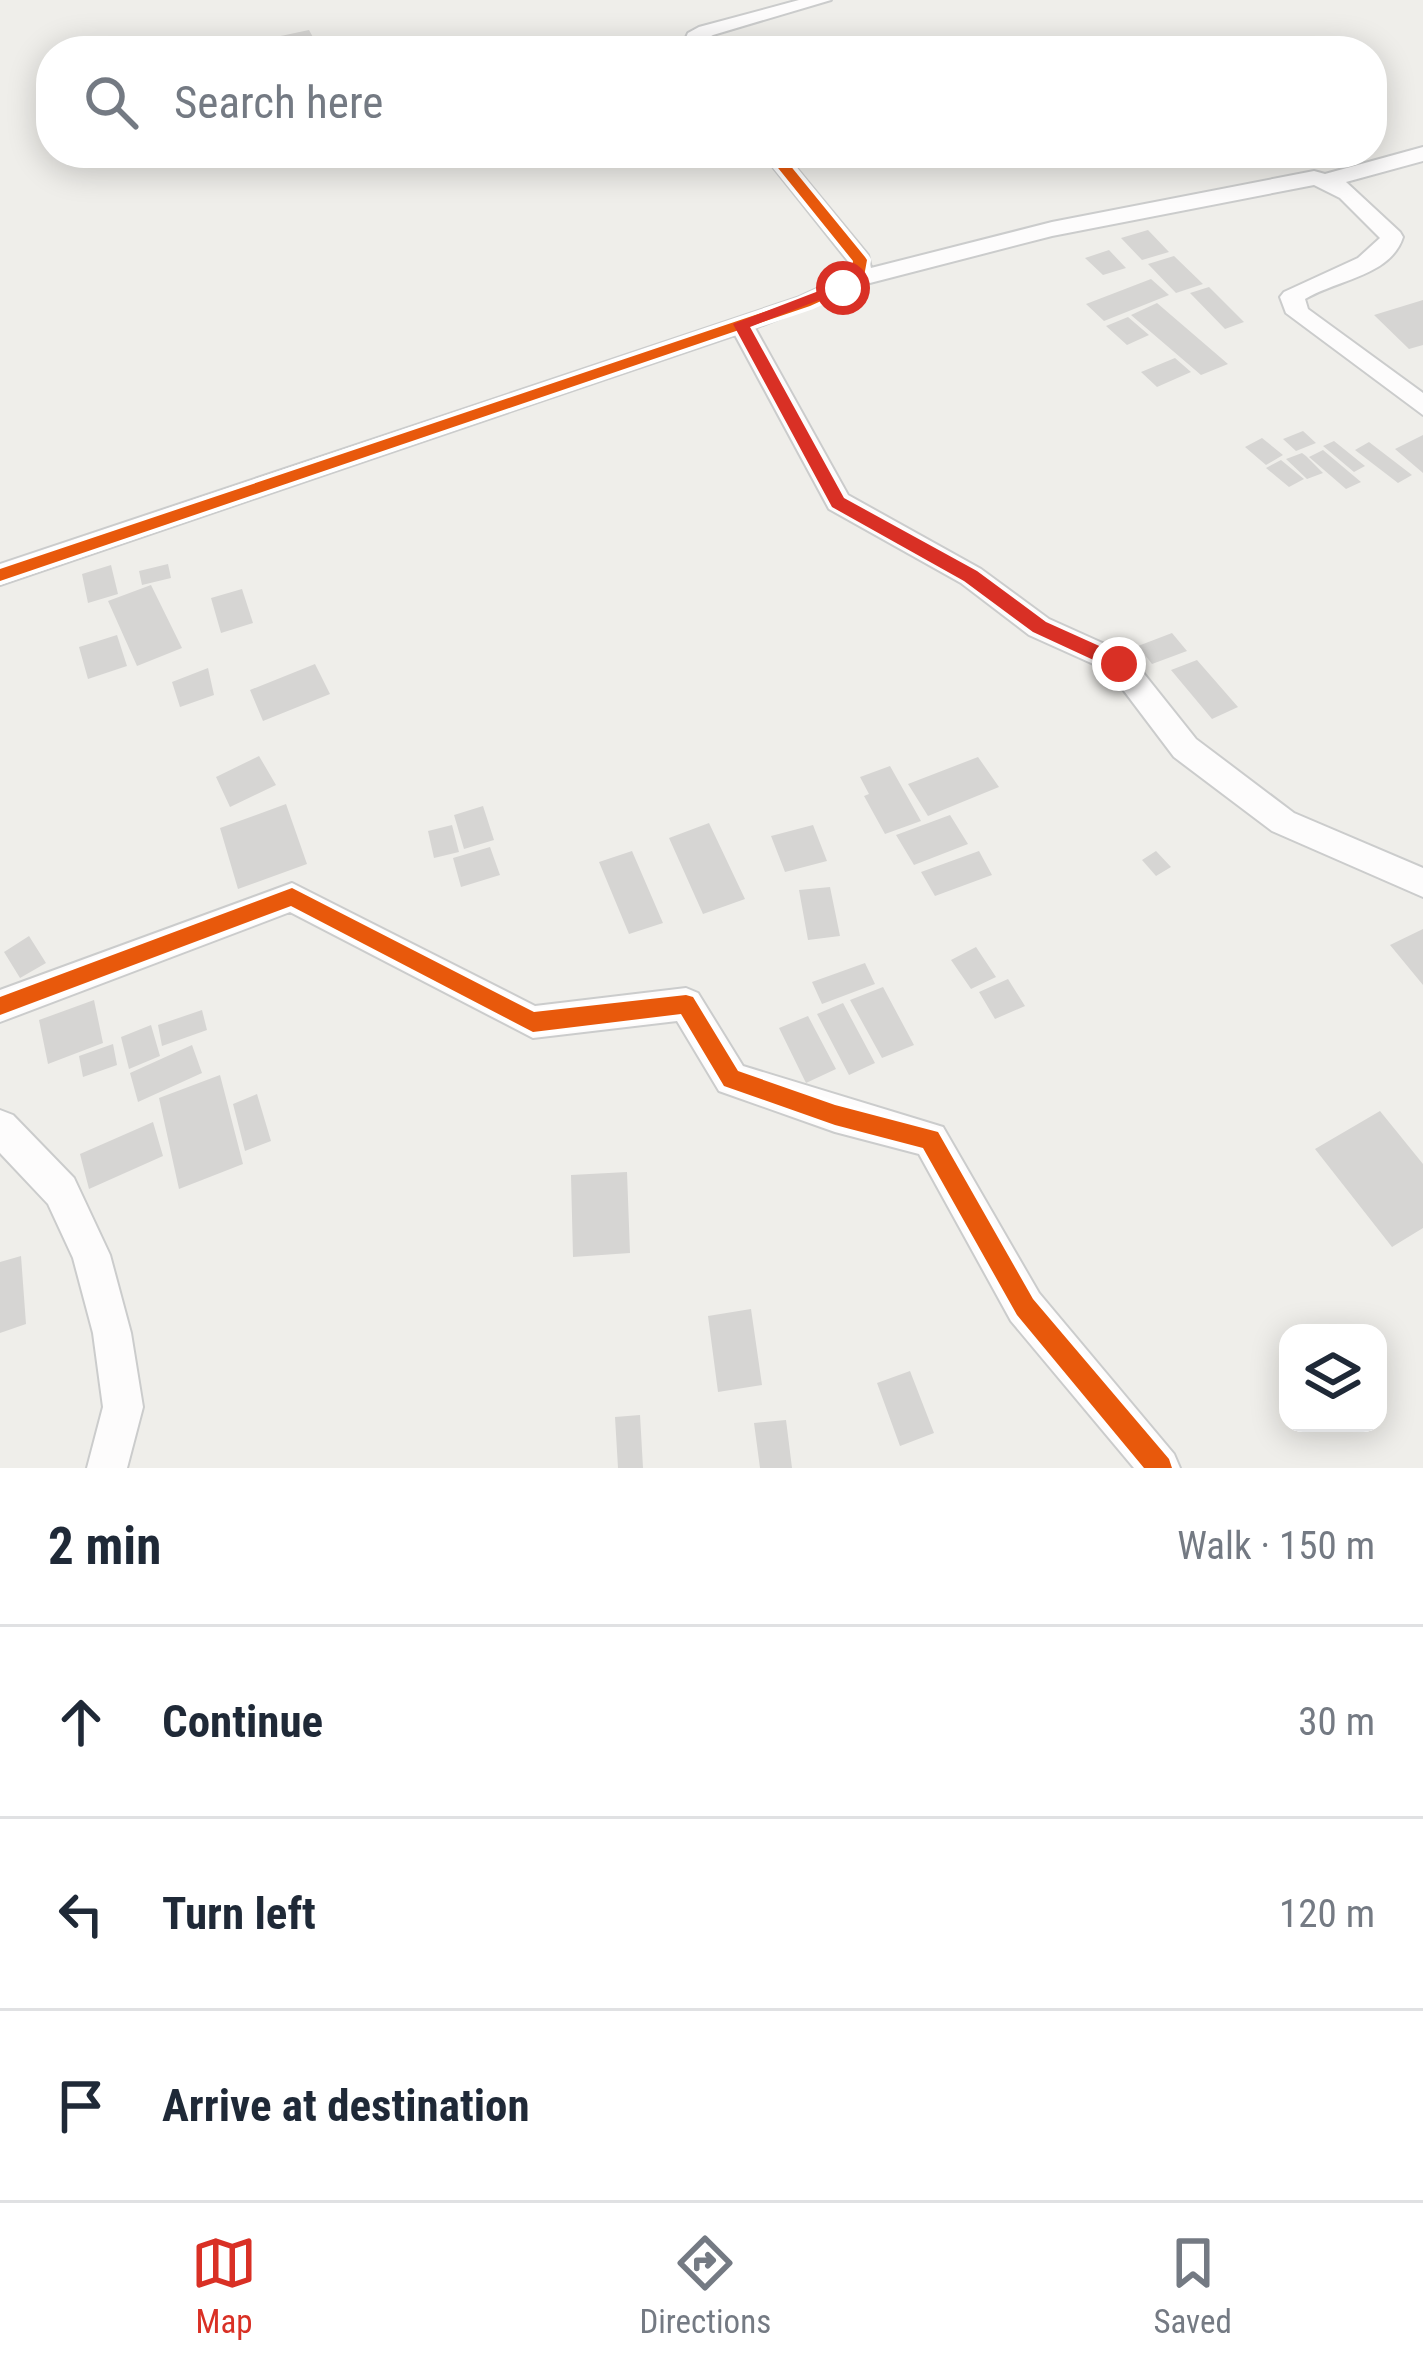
<!DOCTYPE html>
<html lang="en">
<head>
<meta charset="utf-8">
<style>
  :root { --surface:#fff; --page:#f2f2f3; --text:#1f2937; --muted:#747a83; --line:#e0e1e3; --accent:#d93025 }
  body { margin:0; font-family:"Roboto Condensed",sans-serif; background:var(--page); color:var(--text) }
  .controls { position:absolute; right:36px; bottom:36px; display:grid; overflow:hidden; border-radius:24px; box-shadow:0 6px 30px #0003 }
  .controls button { width:108px; height:108px; display:grid; place-items:center; padding:0; border:0; border-bottom:3px solid var(--line); background:var(--surface); color:var(--text); font:60px sans-serif }
  .stop { position:absolute; width:36px; height:36px; margin:-27px; border:9px solid #d93025; border-radius:50%; background:#fff }
  .stop.end { background:#d93025; border-color:#fff; box-shadow:0 3px 12px #0008 }
  .list { margin:0; padding:0; list-style:none }
  h2 { display:flex; justify-content:space-between; align-items:center; height:156px; margin:0; padding:0 48px; font-size:51px }
  h2 small { font-size:39px; font-weight:400; color:var(--muted) }
  .list li { display:grid; grid-template-columns:78px 1fr auto; gap:36px; align-items:center; box-sizing:border-box; height:192px; padding:0 48px; border-top:3px solid var(--line) }
  .list b { display:block; font-size:45px; white-space:nowrap }
  .list em { font-size:39px; font-style:normal; color:var(--muted) }
  .icon { flex:none; width:66px; height:66px; fill:none; stroke:currentColor; stroke-width:2; stroke-linecap:round; stroke-linejoin:round }
  .map { position:relative; flex:none; width:1423px; height:1468px; overflow:hidden }
  .search { position:absolute; background:var(--surface); box-shadow:0 6px 30px #0003; left:36px; right:36px; top:36px; height:132px; display:flex; align-items:center; gap:30px; box-sizing:border-box; padding:0 42px; border-radius:48px; color:var(--muted); font-size:45px }
  .sheet { height:732px; background:var(--surface) }
  nav { display:flex; justify-content:space-around; align-items:center; box-sizing:border-box; height:168px; border-top:3px solid var(--line); background:var(--surface); font-size:33px; color:var(--muted) }
  nav a { display:grid; justify-items:center; gap:6px }
  nav .on { color:var(--accent) }
  .map>svg:first-child { display:block }
</style>
</head>
<body>
<div class="map">
<svg width="1423" height="1468" viewBox="0 0 1423 1468">
  <rect width="100%" height="100%" fill="#efeeea"/>
  <!-- building -->
  <path fill="#d6d5d3" d="M309,30l5,9 -34,7 -4,-9z
    M337,36l7,15h-55l-2,-5z
    M618,40l8,11h-50v-2z
    M1148,230l21,22 -27,8 -21,-22z
    M1109,250l17,18 -23,7 -18,-17z
    M1174,256l29,28 -27,9 -28,-29z
    M1151,279l18,16 -65,26 -18,-17z
    M1209,287l35,35 -19,7 -35,-36z
    M1423,300v45l-14,4 -35,-34z
    M1157,303l71,61 -27,11 -70,-60z
    M1128,317l21,18 -22,10 -21,-19z
    M1175,358l16,14 -34,15 -16,-15z
    M1303,431l13,12 -20,8 -13,-12z
    M1423,435v38l-28,-24z
    M1262,438l21,17 -17,10 -21,-18z
    M1334,441l31,25 -11,6 -31,-26z
    M1369,442l43,33 -14,8 -43,-33z
    M1323,450l38,32 -15,7 -37,-32z
    M1302,453l4,3 17,17 -16,6 -21,-20z
    M1281,460l23,19 -15,8 -23,-19z
    M168,564l3,14 -29,7 -3,-14z
    M111,565l7,29 -30,9 -6,-29z
    M151,585l31,63 -45,18 -29,-65z
    M242,589l11,34 -32,10 -10,-35z
    M1172,633l15,18 -35,13 -14,-18z
    M117,635l10,31 -39,13 -9,-32z
    M1197,660l41,47 -26,12 -41,-49z
    M315,664l15,30 -67,27 -13,-31z
    M208,668l6,27 -34,12 -8,-25z
    M259,756l17,29 -46,22 -14,-30z
    M978,757l21,30 -71,29 -20,-32z
    M890,766l31,55 -36,13 -21,-38 5,-2 -9,-17z
    M286,804l21,60 -69,25 -18,-61z
    M483,806l11,34 -30,9 -10,-34z
    M950,815l18,29 -54,21 -18,-30z
    M709,823l36,76 -42,15 -34,-76z
    M452,825l7,27 -25,6 -6,-27z
    M813,825l14,36 -42,11 -14,-36z
    M490,847l10,28 -39,12 -8,-29z
    M632,851l31,72 -34,11 -30,-72z
    M979,851l13,24 -57,21 -14,-24z
    M1156,851l15,16 -15,9 -14,-16z
    M830,887l10,49 -32,4 -9,-50z
    M1423,929v56l-33,-40z
    M29,936l17,27 -26,15 -16,-26z
    M976,947l20,30 -25,12 -20,-29z
    M865,963l10,21 -53,20 -10,-22z
    M1008,979l17,27 -30,13 -16,-27z
    M883,987l31,58 -32,13 -32,-58z
    M94,1000l9,43 -55,21 -9,-44z
    M843,1003l32,60 -26,12 -32,-61z
    M202,1010l5,20 -45,16 -4,-21z
    M808,1016l28,53 -30,14 -27,-55z
    M151,1025l9,31 -31,13 -8,-32z
    M113,1044l4,21 -34,12 -4,-21z
    M192,1045l10,28 -64,29 -8,-29z
    M220,1075l23,89 -64,25 -20,-91z
    M257,1094l14,47 -26,10 -12,-47z
    M1380,1111l43,53v64l-31,19 -77,-98z
    M153,1122l10,34 -74,33 -9,-35z
    M627,1172l3,81 -57,4 -2,-82z
    M21,1256l5,68 -26,9v-71z
    M751,1309l11,76 -44,7 -10,-76z
    M910,1371l24,62 -34,13 -23,-63z
    M640,1415l3,53h-25l-3,-51z
    M786,1420l6,48h-32l-6,-45z"/>
  <g fill="none" stroke-linecap="round" stroke-linejoin="round">
    <!-- minor casing -->
    <g stroke="#cbcccc" stroke-width="4">
      <path id="minor" d="M799,0h32l-118,35 -9,5 -4,11h-20l8,-18 11,-6z
        M1423,147v14l-77,21 54,50 3,5c-12,39 -67,43 -98,62l3,10 115,84v22l-137,-102 -6,-16 4,-5 74,-34 22,-20 -40,-40 -26,-13 -262,51 -186,48 -111,44 93,167 133,74 68,50 80,36 67,84 98,74 129,55v29l-151,-66 -98,-74 -65,-86 -80,-36 -68,-52 -132,-74 -94,-174 -735,250v-21l797,-266 50,-23 1,-14 -86,-108h22l84,102 3,13 181,-46 262,-51 11,3z
        M292,883l243,123 151,-18 12,5 45,73 200,61 96,166 135,161 6,14h-46l-123,-147 -92,-167 -84,-22 -116,-41 -42,-70 -144,17 -243,-126 -290,110v-32z
        M0,1110l13,5 61,63 36,77 21,78 12,74 -16,61h-40l16,-61 -10,-74 -20,-75 -25,-54 -48,-51z"/>
    </g>
    <!-- minor -->
    <use href="#minor" fill="#fdfcfc" fill-rule="evenodd"/>
    <!-- cycleway casing -->
    <g stroke="#fff" stroke-width="8">
      <path id="cycleway" d="M766,153h14l85,104 2,3 -4,22 -53,24 -810,275v-12l800,-269 51,-23 2,-16z
        M292,888l242,124 152,-17 7,2 45,74 97,34 103,27 95,167 136,160 3,9h-28l-127,-153 -94,-167 -88,-23 -111,-39 -43,-72 -148,18 -242,-126 -291,109v-18z"/>
    </g>
    <!-- cycleway -->
    <use href="#cycleway" fill="#e8590c" fill-rule="evenodd"/>
  </g>
  <!-- route -->
  <path fill="#d93025" d="M837,284l13,4 -100,39 94,171 133,73 69,51 80,36v11h-13l-80,-37 -69,-51 -132,-74 -99,-183z"/>
</svg>
<div class="controls">
<button><svg class="icon" aria-label="layers" viewBox="0 0 24 24"><path d="M12 4l9 5-9 5-9-5zM3 14l9 5 9-5"/></svg></button>
</div>
<div class="stop" style="left:843px;top:288px"></div>
<div class="stop end" style="left:1119px;top:664px"></div>
<div class="search"><svg class="icon" aria-label="search" viewBox="0 0 24 24"><circle cx="10" cy="10" r="6"/><path d="M15 15l6 6"/></svg>Search here</div>
</div>
<section class="sheet">
<h2>2 min<small>Walk · 150 m</small></h2>
<ul class="list">
<li><svg class="icon" aria-label="ahead" viewBox="0 0 24 24"><path d="M12 20V5M6 11l6-6 6 6"/></svg><div><b>Continue</b></div><em>30 m</em></li>
<li><svg class="icon" aria-label="left" viewBox="0 0 24 24"><path d="M17 20v-9H6M10 6l-5 5 5 5"/></svg><div><b>Turn left</b></div><em>120 m</em></li>
<li><svg class="icon" aria-label="arrive" viewBox="0 0 24 24"><path d="M6 21V4h12l-3 4 3 4H6"/></svg><div><b>Arrive at destination</b></div></li>
</ul>
</section>
<nav>
<a class="on"><svg class="icon" aria-label="map" viewBox="0 0 24 24"><path d="M3 6l6-2 6 2 6-2v14l-6 2-6-2-6 2zM9 4v14M15 6v14"/></svg>Map</a>
<a><svg class="icon" aria-label="directions" viewBox="0 0 24 24"><path d="M12 3l9 9-9 9-9-9zM9 14v-3h6M13 9l2 2-2 2"/></svg>Directions</a>
<a><svg class="icon" aria-label="saved" viewBox="0 0 24 24"><path d="M7 4h10v16l-5-4-5 4z"/></svg>Saved</a>
</nav>
</body>
</html>
